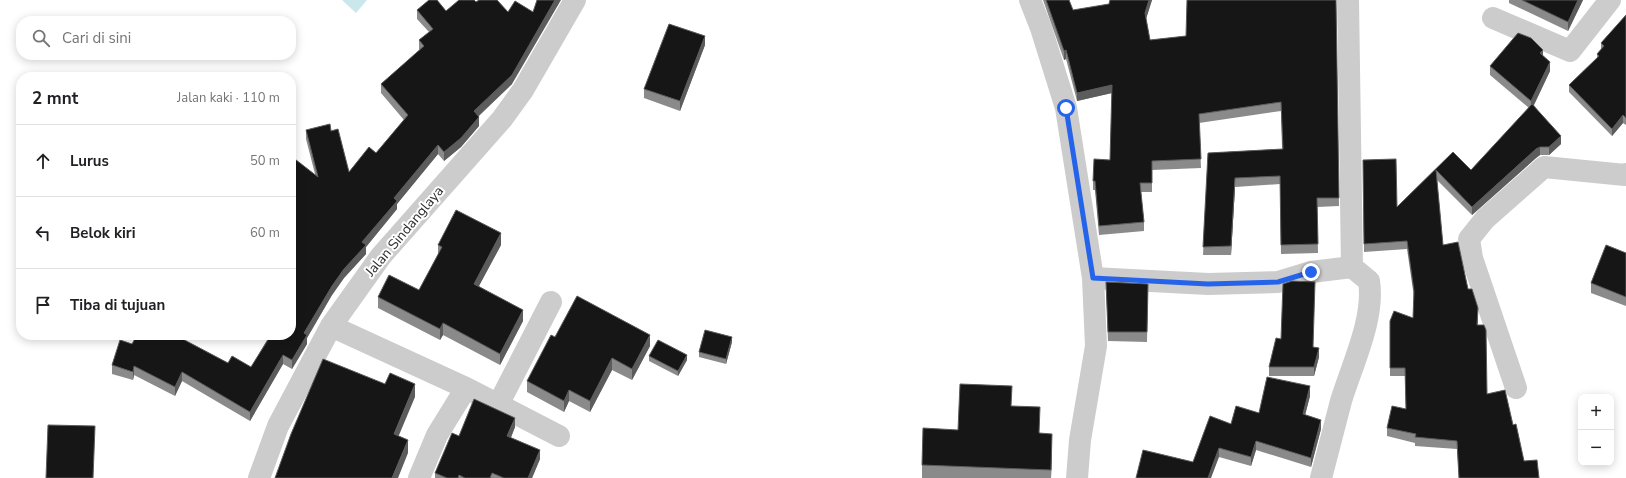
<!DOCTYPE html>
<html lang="id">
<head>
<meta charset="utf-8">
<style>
  :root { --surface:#fff; --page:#f6f6f6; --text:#202124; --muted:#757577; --line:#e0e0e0 }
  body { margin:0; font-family:"Nunito Sans",sans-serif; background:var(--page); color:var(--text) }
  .controls { position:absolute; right:12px; bottom:12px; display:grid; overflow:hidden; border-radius:8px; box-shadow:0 2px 10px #0003 }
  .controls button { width:36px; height:36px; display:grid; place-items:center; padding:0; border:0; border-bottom:1px solid var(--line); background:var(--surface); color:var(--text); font:20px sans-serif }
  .stop { position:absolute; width:12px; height:12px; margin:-9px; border:3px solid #2563eb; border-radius:50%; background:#fff }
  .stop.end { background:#2563eb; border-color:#fff; box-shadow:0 1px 4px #0008 }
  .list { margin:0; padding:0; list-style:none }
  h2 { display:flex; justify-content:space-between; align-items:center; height:52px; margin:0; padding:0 16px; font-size:17px }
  h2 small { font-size:13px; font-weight:400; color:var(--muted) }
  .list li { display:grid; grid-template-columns:26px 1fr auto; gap:12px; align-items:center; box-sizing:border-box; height:72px; padding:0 16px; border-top:1px solid var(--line) }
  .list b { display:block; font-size:15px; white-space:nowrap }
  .list em { font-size:13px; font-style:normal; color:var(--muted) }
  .icon { flex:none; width:22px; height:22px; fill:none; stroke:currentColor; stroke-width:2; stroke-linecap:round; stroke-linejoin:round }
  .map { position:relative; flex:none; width:1626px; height:478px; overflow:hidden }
  .search { position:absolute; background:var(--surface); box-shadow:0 2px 10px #0003; left:16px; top:16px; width:280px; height:44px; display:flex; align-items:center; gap:10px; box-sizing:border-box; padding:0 14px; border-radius:16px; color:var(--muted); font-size:15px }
  .panel { position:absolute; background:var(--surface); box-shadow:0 2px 10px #0003; left:16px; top:72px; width:280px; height:268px; border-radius:16px }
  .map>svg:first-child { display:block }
</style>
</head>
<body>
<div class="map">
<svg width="1626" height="478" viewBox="0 0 1626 478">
  <rect width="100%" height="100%" fill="#fff"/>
  <!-- water -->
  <path fill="#cae7eb" d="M342,0h25l-11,13z"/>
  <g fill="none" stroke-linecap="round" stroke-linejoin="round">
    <!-- minor -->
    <path stroke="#ccc" stroke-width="22" d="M1030,0l11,28 25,80 27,170 3,68 -16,94 -3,38
      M1493,18l77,33 40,-51
      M1093,278l115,6 70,-2 33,-10 41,-5 -4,-267
      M331,326l135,62 93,48
      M1516,388l-44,-130 -3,-19 16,-20 59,-52 81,8 1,-1
      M498,405l53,-103
      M259,478l19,-52 53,-100 50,-70 121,-137 21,-29 52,-90
      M419,478l18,-43 29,-47
      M1321,478c7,-26 13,-51 20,-77 11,-36 34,-83 28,-120l-17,-14"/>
  </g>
  <!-- wall -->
  <path fill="#8a8a8a" d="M1043,0h26l4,10 36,-6 1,-4h42l-6,19 4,21 36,-4 150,-36 3,206 -22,1 1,46 -37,1 -1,-70 -45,3 -4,68h-28l5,-102 74,-4 -1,-38 -82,12 2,45 -49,2v22h-11l3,30v9l-45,4 -4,-45h-2v-9l17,-21 2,-67 -35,8 -11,-42 -2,1z
    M1509,0h74l-15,31 -59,-28z
    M417,10l29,1 66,73 -33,32v10l-18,21 -17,14 -6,-7 -41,50v5l-31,38v7l-22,24 -12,17 -25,43v6l-15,25 -9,-5 -33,57 -68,-40 -7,15 -41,-21 -1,5 -21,-6v-9l20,-21 45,-8 51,27 23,4 16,-27 -9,-5h33l24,-161 -9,-35v-9l25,1 18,41 27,-19 28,-33 -23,-27v-9l39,-34 -1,-1v-9l10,-8 -12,-13z
    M1626,15v110l-3,-2 -11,13 -43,-44v-7l28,-27v-4l4,-5v-6z
    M705,45l-25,66 -36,-13v-9z
    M1543,56l7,15 -16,34 27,39 -12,11h-9l-4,3 -64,57 -35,-35 6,65 25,44 10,27v9l9,69 26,31 11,36 15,17h-80l-2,-29 -42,-3v-3l-28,-7v-8l19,-19 -1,-33h-15v-55l23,-3 1,-21 -7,-48 -43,3 -1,-92 34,47 56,-55 18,18 58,-62 -39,-33v-9z
    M438,245h63l-22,41 44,35 -23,44 -57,-30 -3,5 -62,-32v-11l41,-7 19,-35z
    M1626,253v53l-35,-13v-10z
    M1106,282l42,2 -1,58 -39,-1z
    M555,337l95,9 -18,34 -20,-10 -22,42 -21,-11 -5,11 -37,-20v-11z
    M732,342l-6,22 -27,-7v-5z
    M1313,347l6,10 -5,19h-45v-9z
    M649,356l38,4 -9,16 -29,-15z
    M1310,396l-5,19 16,14 -10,38 -55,-17 -5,16 -32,-9 -26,5 38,-38 28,-11z
    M1012,406l28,27 12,16 -1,29h-129v-13l36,-35z
    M515,427l-4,11 29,21 -8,19h-97v-5l24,-37z"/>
  <!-- shaded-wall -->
  <path fill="#5c5c5c" d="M555,0h6l-49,84 -38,36v-9z
    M1149,0h3l-7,22v-9z
    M1578,0h5l-15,31v-9z
    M705,36v9l-25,66v-10z
    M1066,50v9l-2,1v-9z
    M1543,50v9l-3,-6z
    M1550,62v9l-19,40v-10z
    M1112,85v8l-35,8v-8z
    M1623,115v8l-11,13v-7z
    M479,117v9l-18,21 -17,14v-9z
    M1561,136v8l-12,11v-8z
    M438,145v9l-41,50v5l-31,38v7l-22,24 -12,17 -25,43v6l-15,25v-9l12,-27 28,-47 30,-44 32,-44z
    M1540,147v8l-4,3 -64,57v-8l64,-58z
    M1235,178v9l-4,68v-9z
    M501,233v12l-27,50v-11z
    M523,310v11l-23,44v-11z
    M443,323v12l-3,5v-11z
    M650,335v11l-18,34v-11z
    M732,337v5l-6,22v-5z
    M1319,348v9l-5,19v-9z
    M283,355v9l-33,57v-9z
    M687,355v5l-9,16v-5z
    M612,358v12l-22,42v-11z
    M134,366v9l-1,5v-8z
    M182,372v9l-7,15v-9z
    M415,384v13l-21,50v-13z
    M1310,386v10l-7,27v-9z
    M569,390v11l-5,11v-11z
    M515,418v9l-8,19v-10z
    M1321,420v9l-10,38v-9z
    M1052,434v15l-1,29v-8z
    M408,440v13l-10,25h-6z
    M1256,441v9l-5,16v-9z
    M1219,448v9l-8,21h-3z
    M540,450v9l-8,19h-4z"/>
  <!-- building -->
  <path fill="#161616" stroke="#5c5c5c" d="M429,0h8l9,11 13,-11h15l2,2 3,-2h18l11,12 7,-11 18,11 4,-12h18l-43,75 -38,36 5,6 -18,21 -17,14 -6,-7 -44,53 3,3 -35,41 4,3 -22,24 -12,17 -28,47 3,2 -15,25 -9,-5 -33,57 -68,-40 -7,15 -41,-21 -1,6 -21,-7 8,-25 12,4 5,-9h38l53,28 4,-7 19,11 20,-32h20v-179l27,21 -12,-47 24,-6 1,7 7,-2 11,43 20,-25 7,6 32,-38 -27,-31 43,-38 -5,-6 14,-11 -16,-19z
    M1046,0h23l4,10 36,-6 1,-4h39l-4,13 5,27 36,-4 1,-36h149l3,198h-22l1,46 -37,1 -1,-69 -45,2 -4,68 -28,1 5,-94 75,-4 -2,-47 -82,12 2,45 -49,2v22h-12l4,39 -45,4 -4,-45h-2l1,-22 16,1 2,-75 -35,8 -11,-43 -2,1z
    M1522,0h56l-10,22z
    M1626,15v103l-3,-3 -11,14 -43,-44 30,-29 -2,-2 7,-8 -3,-3z
    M669,24l36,12 -25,65 -36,-12z
    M1518,33l13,5 12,12 -3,3 10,9 -19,39 -41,-35z
    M1532,104l29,32 -12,11h-9l-4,2 -64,58 -36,-37 7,75 15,-3 10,47h4l6,19 -1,17h7l2,5 1,64 18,-4 8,35 3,-1 8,37 13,-1 2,18h-80l-2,-37 -42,-4 1,-3 -29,-6 5,-22 14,3 -1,-41h-15v-47l4,-10 19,7 1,-27 -7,-50 -43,3 -1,-84 33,-1 1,48 56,-55 18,18z
    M456,210l45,23 -27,51 49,26 -23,44 -57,-31 -3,6 -62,-32 11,-22 30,15 23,-43 -4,-2z
    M1606,245l20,8v44l-35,-14z
    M1292,281l23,1 -2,65 6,1 -5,19h-45l7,-29 5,1 2,-55z
    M1106,282l42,2 -1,48h-39z
    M577,296l73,39 -18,34 -20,-11 -22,43 -21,-11 -5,11 -37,-20 24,-46 4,2z
    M705,330l27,7 -6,22 -27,-7z
    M658,340l29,15 -9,16 -29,-15z
    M323,359l62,25 5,-11 25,11 -21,50 14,6 -16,38h-117l16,-44z
    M1267,377l43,9 -7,28 18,6 -10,38 -55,-17 -5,16 -32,-9 -11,30h-72l7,-28 50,12 17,-46 21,8 5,-18 23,7z
    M960,384l52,2 -1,20 29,1 -1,26 13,1 -1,36 -129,-5 1,-37 35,2z
    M474,399l41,19 -8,18 33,14 -12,28h-24l-12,-5 -2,5h-25l-6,-3 -1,3h-11l-12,-5 17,-40 7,3z
    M48,425l47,1 -2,52h-47z"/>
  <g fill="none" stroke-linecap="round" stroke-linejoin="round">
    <!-- route -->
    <path stroke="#2563eb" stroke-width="5" d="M1066,108l27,170 115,6 70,-2 33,-10"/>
  </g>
  <g text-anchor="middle" stroke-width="4" stroke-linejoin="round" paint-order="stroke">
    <!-- street labels -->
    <g font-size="14" fill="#2f2f2f" stroke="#fff">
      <text transform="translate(404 231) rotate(-50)" y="5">Jalan Sindanglaya</text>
    </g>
  </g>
</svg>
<div class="controls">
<button>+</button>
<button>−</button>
</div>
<div class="stop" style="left:1066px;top:108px"></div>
<div class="stop end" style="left:1311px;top:272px"></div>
<div class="search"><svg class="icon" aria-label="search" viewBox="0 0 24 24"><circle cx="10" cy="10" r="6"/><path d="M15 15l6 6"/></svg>Cari di sini</div>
<section class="panel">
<h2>2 mnt<small>Jalan kaki · 110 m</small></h2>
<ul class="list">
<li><svg class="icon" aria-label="ahead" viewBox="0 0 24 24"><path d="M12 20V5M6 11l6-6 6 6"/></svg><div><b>Lurus</b></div><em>50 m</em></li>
<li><svg class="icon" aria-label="left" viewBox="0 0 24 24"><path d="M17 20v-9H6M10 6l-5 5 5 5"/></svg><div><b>Belok kiri</b></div><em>60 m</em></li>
<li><svg class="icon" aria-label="arrive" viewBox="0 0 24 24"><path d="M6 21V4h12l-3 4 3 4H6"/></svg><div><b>Tiba di tujuan</b></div></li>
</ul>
</section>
</div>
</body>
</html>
